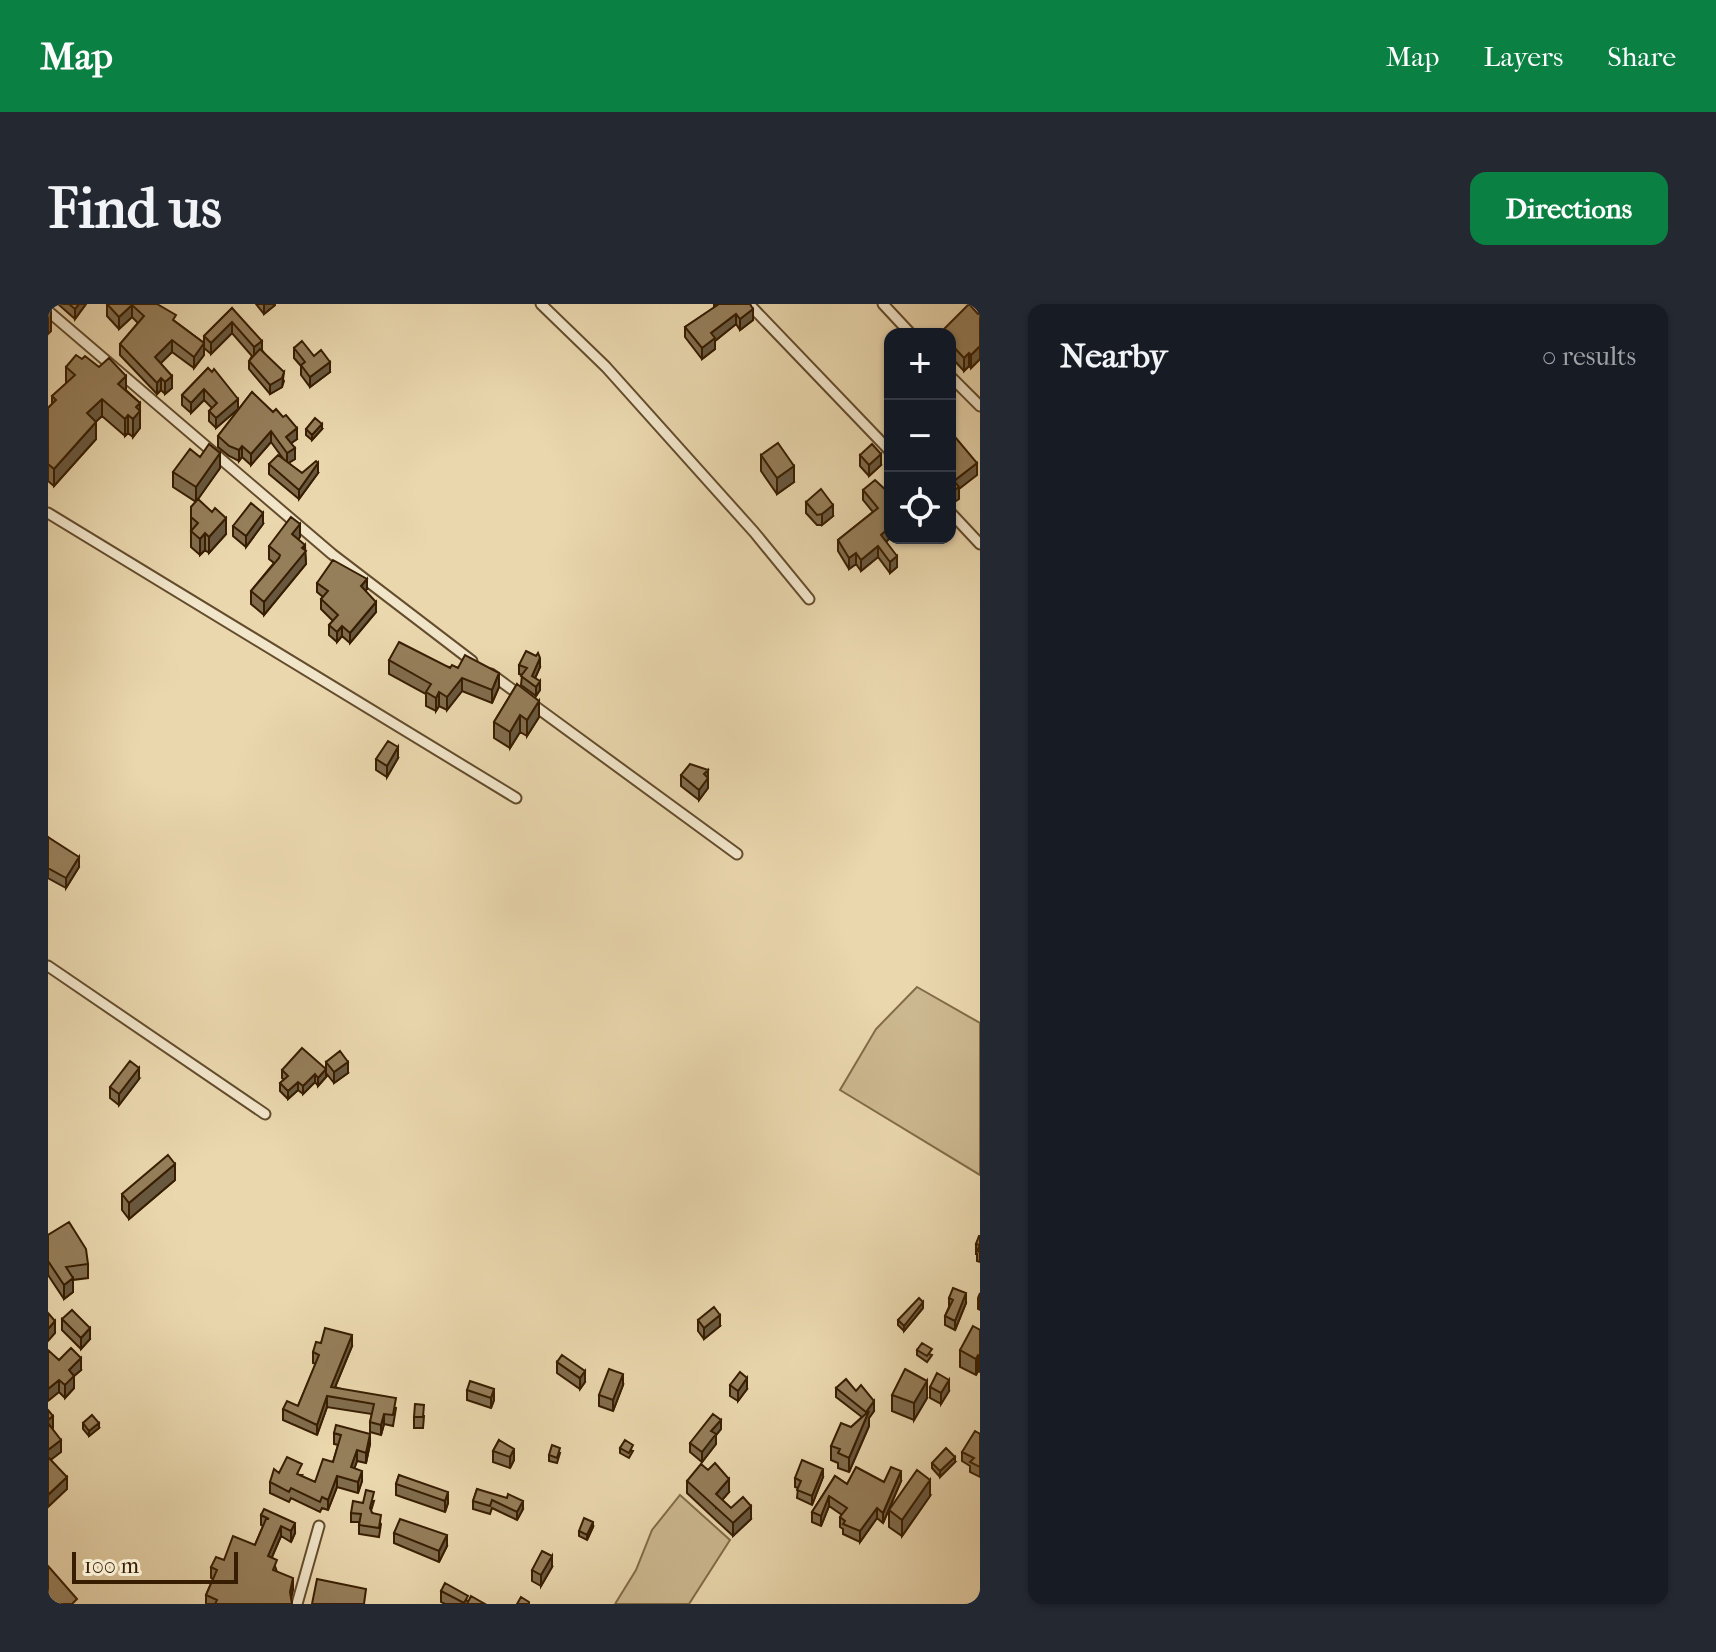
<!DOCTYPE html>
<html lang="en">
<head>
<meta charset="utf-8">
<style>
  :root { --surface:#171b24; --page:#242831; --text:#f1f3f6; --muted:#9ea1a6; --line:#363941; --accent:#0b8043 }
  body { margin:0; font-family:"IM FELL French Canon",serif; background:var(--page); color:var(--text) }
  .controls { position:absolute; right:24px; top:24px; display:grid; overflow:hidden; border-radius:16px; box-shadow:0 2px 6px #0004 }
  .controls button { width:72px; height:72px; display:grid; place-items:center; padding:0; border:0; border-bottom:2px solid var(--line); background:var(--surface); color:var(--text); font:40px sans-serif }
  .scale { position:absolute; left:24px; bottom:20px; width:166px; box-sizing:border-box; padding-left:8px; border:4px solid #381e00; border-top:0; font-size:22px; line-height:28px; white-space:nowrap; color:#381e00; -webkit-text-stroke:6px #f1e5ca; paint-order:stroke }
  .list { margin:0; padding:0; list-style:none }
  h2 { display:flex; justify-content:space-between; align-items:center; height:104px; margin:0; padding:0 32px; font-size:34px }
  h2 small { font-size:26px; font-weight:400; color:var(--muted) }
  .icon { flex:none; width:44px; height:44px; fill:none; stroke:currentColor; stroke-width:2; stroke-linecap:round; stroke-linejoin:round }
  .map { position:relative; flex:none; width:932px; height:1300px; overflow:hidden; border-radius:16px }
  header { display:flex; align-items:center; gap:48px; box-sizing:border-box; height:112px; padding:0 40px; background:var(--accent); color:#fff }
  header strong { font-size:38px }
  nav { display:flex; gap:44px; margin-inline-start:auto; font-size:28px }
  .intro { display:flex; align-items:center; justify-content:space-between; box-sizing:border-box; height:192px; padding:0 48px }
  h1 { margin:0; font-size:56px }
  .button { padding:20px 36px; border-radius:16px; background:var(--accent); color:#fff; font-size:28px; font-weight:700 }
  main { display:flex; gap:48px; padding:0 48px }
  aside { flex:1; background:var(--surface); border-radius:16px; box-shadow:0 2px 6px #0004 }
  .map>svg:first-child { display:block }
</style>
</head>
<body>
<header>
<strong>Map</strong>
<nav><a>Map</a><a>Layers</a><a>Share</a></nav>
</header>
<div class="intro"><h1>Find us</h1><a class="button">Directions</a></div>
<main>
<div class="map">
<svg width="932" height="1300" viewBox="0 0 932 1300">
  <rect width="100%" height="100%" fill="#ead7ae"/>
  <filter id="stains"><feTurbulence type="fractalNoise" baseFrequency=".0025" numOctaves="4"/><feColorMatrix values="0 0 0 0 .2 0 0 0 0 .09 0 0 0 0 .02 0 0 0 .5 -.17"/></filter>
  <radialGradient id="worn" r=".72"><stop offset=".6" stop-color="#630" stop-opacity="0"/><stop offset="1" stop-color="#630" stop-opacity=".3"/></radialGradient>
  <!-- green -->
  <path fill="#ccb890" stroke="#826b48" stroke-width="2" d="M869,683l63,36v152l-140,-85 36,-61z
    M632,1191l50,45 -41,64h-74l21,-34 16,-40z"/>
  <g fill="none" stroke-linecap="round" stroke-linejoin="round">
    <!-- street casing -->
    <g stroke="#644c2c" stroke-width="13">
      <path id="street" d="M493,0l65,63 148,165 55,67
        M701,0l141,147
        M835,0l28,30
        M0,7l284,243 140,107
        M902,72l30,30
        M902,208l30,32
        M0,209l468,285
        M443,370l246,180
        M0,662l217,148
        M249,1300l22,-78"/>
    </g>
    <!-- street -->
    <use href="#street" stroke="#f1e5ca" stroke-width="9"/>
  </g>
  <!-- wall -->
  <path fill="#806c4d" stroke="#381e00" stroke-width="2" d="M10,0h28l-11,15z
    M59,0h43l26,18 28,21v-7l28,-28 52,73 -2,6 -12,7 -21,-25v-8l3,-5 -20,-23 -21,21 -7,-6v7l-10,13 -22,-16 -12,11 12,25 -7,6 -4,-4 -4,4 -37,-39v-11l18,-21 -6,-6 -13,12 -12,-13z
    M208,0h19v1l-11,9z
    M666,0h36l3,16 -13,10 -4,-6 -21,17v8l-13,10 -17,-22v-10l29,-19z
    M932,9v46l-9,9 -2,-2 -5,5 -14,-15v-22h-10v-1z
    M246,44l20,8 16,16 -20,15 -9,-12v-9l-7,-8z
    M18,63l60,23 14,13v25l-7,9 -5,-4 -3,3 -23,-20 -6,5v18l-42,47 -6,-5v-73l4,-4v-8l14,-12z
    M160,64l30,41 -22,19 -7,-7v-10l3,-3 -8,-8 -13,13 -9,-8v-10z
    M204,88l45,47 -6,4 4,16 -7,4 14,10h16l-19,26 -30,-25v-10l15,-4 -13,-18 -20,23 -9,-8 -3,4 -10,-5 -11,-9v-11z
    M258,125h16l-10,11 -6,-5z
    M713,151l33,27 -17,12 -16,-23z
    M812,151l21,10 -12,11 -9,-10z
    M152,153l20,11 -24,33 30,33 -17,19 -4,-3 -5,5 -9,-8v-40l5,-5 -23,-15v-15z
    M815,186l27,4v44l-4,4 11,25 -7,6 -12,-16 -17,14 -5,-7 -7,5 -11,-18v-11l35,-28 -10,-12z
    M758,198l27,14 -11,9h-5l-11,-12z
    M215,220l-17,23 -13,-11v-10z
    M252,233l-2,2 7,12 1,13 -42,51 -13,-11v-13l23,-28 -5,-4v-13z
    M269,279l50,6 -2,2 11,21 -26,31 -8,-7 -5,6 -8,-7v-10l4,-4 -12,-12v-10l2,-2 -6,-5z
    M341,356l69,8 41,19 -7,16 -30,-12 -15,19 -8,-4 -3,5 -10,-5v-12l-37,-20z
    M471,361l21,2 -5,11 5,12 -4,6 -15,-11 1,-10 -3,-1z
    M469,380l22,33 -12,19 -7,-4 -10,16 -16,-10v-16z
    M350,454l-11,19 -11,-7v-11z
    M633,471l27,2v11l-9,12 -18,-14z
    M0,533l31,30 -13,21 -18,-10z
    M278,758l22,11 -14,10 -8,-10z
    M234,766l44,7 -8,9 -3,-4 -12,12 -5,-4 -10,9 -8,-8v-8l4,-3 -2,-2z
    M91,775l-20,26 -9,-7v-11z
    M127,876l-46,39 -7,-9v-16z
    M0,931l40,29v14l-15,2v12l-9,7 -16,-24z
    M932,932v26l-3,-1v-7h-1v-10z
    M932,989v17l-2,-1v-11z
    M901,994l17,5 -11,27 -10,-5v-9l4,-9z
    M875,1004l-19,23 -6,-6v-5z
    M14,1015l28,20 -9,10 -19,-19z
    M650,1016l22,6 -16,13 -6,-8z
    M932,1026v42l-2,-1 -2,4 -16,-8v-17z
    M273,1039l31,3 -17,41 61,21 -3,18 -9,-2 -3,11 -11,-3v-10l2,-8 -45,-7 -10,28 -34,-15v-11l15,-3 18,-42 -3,-1v-11z
    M869,1046l15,5 -5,7 -10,-7z
    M11,1056l22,10 -7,6v12l-9,10 -6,-6z
    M509,1058l28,20 -5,7 -23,-16z
    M575,1081l-10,26 -14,-5v-11z
    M682,1081l17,4 -9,12 -8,-5z
    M882,1083l19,4 -8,13 -11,-6z
    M788,1084l38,23 -5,7v8l-20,46 -11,-4v-5l-7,-3v-14l31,-29 -26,-20z
    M446,1085v11l-3,8 -24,-8v-10z
    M844,1091l35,3 -13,22 -22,-9z
    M376,1112l-1,12h-9v-11z
    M35,1119l16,5 -10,8 -6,-7z
    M673,1125l-5,6v9l-14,18 -12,-10v-9z
    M286,1129l36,11 -4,19 -9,-2 -3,7 8,13 -4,12 -21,-6 -9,23 -6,-2 -2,4 -29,-14 -2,4 -19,-9v-11l9,-9 23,2 -1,1 14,6 18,-20 5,-17 -4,-1z
    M932,1130v43l-10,-5v-6l-8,-5v-9z
    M451,1136l15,20 -4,8 -17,-6v-11z
    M572,1144l13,3 -4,7 -9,-5z
    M512,1149l-3,10 -8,-2v-6z
    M907,1158l-15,15 -8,-9v-5z
    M351,1171l49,28 -3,9 -49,-17v-11z
    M787,1172l12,8 54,-3 -18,42 -6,-5 -17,24 -17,-8v-5l-3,-2v-10l2,-2 -13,-9 -8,20 -9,-4v-10z
    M775,1173l-11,28 -15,-7 1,-10 -3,-1v-9z
    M639,1177l42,11 -7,8 9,8 20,11 -18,17 -46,-43z
    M429,1185l46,20 -6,11 -25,-12 -2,6 -17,-5v-8z
    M882,1192l-28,40 -13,-9v-17z
    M326,1197l-3,10 10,13 -2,13 -20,-3v-12h-8v-9l12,-10z
    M213,1211l34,18 -4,9 -10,-6 -9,21 5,15 16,17 -2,9 1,6h-86v-9l7,-16 -2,-1v-11l44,-22 8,-19 -2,-1z
    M545,1223l-6,13 -8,-4v-5z
    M346,1229l53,13 -8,16 -45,-19z
    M504,1263l-11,19 -9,-5v-11z
    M393,1287l27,10 17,3h-40l-4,-2z"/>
  <!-- shaded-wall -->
  <path fill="#68583f" stroke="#381e00" stroke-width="2" d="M31,0h7l-11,15v-10z
    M216,0h11v1l-11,9z
    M84,1v12l-13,12v-12z
    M3,5v22l-3,3v-23z
    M705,5v11l-13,10v-11z
    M688,10v10l-21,17v8l-13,10v-11l9,-15z
    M184,18v11l-21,21v-11z
    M124,36v12l-17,17v-12z
    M214,37v11l-8,6v-11z
    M156,39v12l-10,13v-11z
    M932,42v13l-9,9v-13z
    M921,49v13l-5,5v-13z
    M282,58v10l-20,15v-10z
    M236,68l-2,15 -12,7v-9z
    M78,72v18l-8,-10z
    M124,72v12l-7,6v-12z
    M113,74v12l-4,4v-11z
    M156,85v11l-13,13v-10z
    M54,95v17l-15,14v-17z
    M190,95v10l-22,19v-10z
    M92,99v25l-7,9v-18l3,-12z
    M80,111v18l-3,3v-17z
    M48,118v17l-42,47v-17z
    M274,120v5l-10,11v-5z
    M249,124v11l-11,8v-10z
    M223,127v11l-20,23v-11z
    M194,142v11l-3,4v-11z
    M247,144v11l-8,5v-11z
    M172,149v15l-24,34v-15z
    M833,150v11l-12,11v-11z
    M270,159v10l-19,26v-9z
    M929,159v12l-18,14v10l-9,6v-12l4,-12z
    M746,162v16l-17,12v-16z
    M785,201v11l-11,9v-11z
    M215,209v11l-17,23v-11z
    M178,214v16l-17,19v-16z
    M252,220v13l-8,10v-13z
    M842,223v11l-9,8v-11z
    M157,229v17l-5,5v-16z
    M257,241l1,19 -42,51v-13z
    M830,242v11l-17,14v-11z
    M808,249v11l-7,5v-11z
    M849,252v11l-7,6v-11z
    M319,275v10l-6,7v-10z
    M328,298v10l-26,31v-10z
    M294,322v10l-5,6v-10z
    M492,354v9l-8,18v-9z
    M451,369v14l-7,16v-13z
    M414,374v13l-15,19v-13z
    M492,377v9l-4,6v-9z
    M391,388v14l-3,5v-13z
    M491,397v16l-12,19v-16z
    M472,411v17l-10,16v-16z
    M350,443v11l-11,19v-11z
    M660,466v18l-9,12v-10l5,-16z
    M31,553v10l-13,21v-10z
    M300,758v11l-14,10v-11z
    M91,764v11l-20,26v-11z
    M278,765v8l-8,9v-8z
    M267,770v8l-12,12v-8z
    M250,778v8l-10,9v-8z
    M127,860v16l-46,39v-16z
    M25,974v14l-9,7v-14z
    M918,989v10l-11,27v-9z
    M875,998v6l-19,23v-5z
    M672,1011v11l-16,13v-11z
    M7,1017v12l-7,8v-12z
    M42,1024v11l-9,10v-11z
    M304,1031v11l-21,51v-10z
    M930,1051v16l-2,4v-16z
    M33,1054v12l-7,6v12l-9,10v-13l4,-15z
    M537,1067v11l-5,7v-11z
    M575,1070v11l-10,26v-11z
    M699,1074v11l-9,12v-10z
    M11,1076v12l-11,9v-12z
    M901,1076v11l-8,13v-11z
    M879,1077v17l-13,22v-17z
    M446,1085v11l-3,8v-10z
    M279,1092v11l-10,28v-10z
    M826,1097v10l-5,7v8l-20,46v-14l17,-41v-5z
    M336,1110v10l-3,11v-10z
    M5,1112v12l-5,4v-12z
    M673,1116v9l-5,6v9l-14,18v-10l9,-21z
    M51,1119v5l-10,8v-5z
    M322,1130v10l-4,19v-10z
    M13,1136v12l-13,10v-12z
    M466,1145v11l-4,8v-11z
    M309,1146v11l-6,17v-11z
    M907,1153v5l-15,15v-6z
    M775,1165v8l-11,28v-9z
    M314,1167v10l-4,12v-11z
    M853,1167v10l-18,42v-10z
    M289,1172v11l-9,23v-10z
    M19,1173v12l-19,18v-12z
    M681,1175v13l-13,15v-13z
    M882,1176v16l-28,40v-16z
    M400,1188v11l-3,9v-11z
    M781,1192v10l-8,20v-10z
    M475,1197v8l-6,11v-8z
    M703,1202v13l-18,17v-13z
    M829,1204v10l-17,24v-11z
    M545,1218v5l-6,13v-5z
    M247,1219v10l-4,9v-11z
    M233,1222v10l-13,30v-10z
    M399,1231v11l-8,16v-11z
    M504,1252v11l-11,19v-11z
    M245,1274v11l-3,14v-11z"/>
  <!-- building -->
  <path fill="#957e5a" stroke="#381e00" stroke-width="2" d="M21,0h10l-4,5z
    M59,0h50l19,11 -3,5 31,23 -10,14 -22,-17 -17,17 17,19 -7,6 -4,-4 -4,5 -37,-39 24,-28 -12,-11 -13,12z
    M671,0h31l3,5 -13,10 -4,-5 -25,19 4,5 -13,10 -17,-21z
    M921,0l9,10 2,-1v33l-9,9 -2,-2 -5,5 -14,-15v-9h-9l-1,-1z
    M184,4l30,33 -8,6 -22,-25 -21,21 -7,-7z
    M254,37l12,15 7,-6 9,12 -20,15 -9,-12 4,-3 -11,-14z
    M212,45l24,23 -2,6 -12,7 -21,-24z
    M28,51l6,4 3,-3 14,11 10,-9 17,18 -8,8 22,19 -4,4 4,4 -7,8 -5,-4 -3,4 -23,-20 -15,14 9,9 -42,47 -6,-5v-56l8,-8 -4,-4 23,-21 -9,-8z
    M160,64l4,4 2,-3 24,30 -22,19 -7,-7 8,-8 -13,-14 -13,14 -9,-8z
    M204,88l21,20 3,-3 7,8 3,-2 11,13 -11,9 9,11 -8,5 -16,-22 -20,23 -9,-8 -3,4 -10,-4 -11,-10z
    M267,114l7,6 -10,11 -6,-6z
    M902,127l27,32 -23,18 5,6 -9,6z
    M730,139l16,23 -17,12 -16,-23z
    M161,140l11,9 -24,34 -23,-15 17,-23 10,8z
    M824,140l9,10 -12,11 -9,-10z
    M230,151l24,18 14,-12 2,2 -19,27 -30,-26z
    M827,176l15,14v33l-9,8 16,21 -7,6 -12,-16 -17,14 -5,-7 -7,5 -11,-18 40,-32 -15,-18z
    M773,185l12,16 -11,9 -5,1 -11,-13z
    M150,195l14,13 3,-4 11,10 -17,19 -4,-4 -5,6 -9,-8 7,-8 -7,-6v-10z
    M203,199l12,10 -17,23 -13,-10z
    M243,213l9,7 -8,10 13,11 -3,3 4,3 -42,51 -13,-11 28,-33 1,-3 -11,-9z
    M285,256l34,19 -6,7 15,16 -26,31 -8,-7 -5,6 -8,-7 9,-10 -17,-16 7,-8 -11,-8z
    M351,338l51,26 2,-3 6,3 7,-13 34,18 -7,17 -30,-12 -15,19 -8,-5 -3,6 -10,-6 5,-8 -42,-24z
    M478,347l10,5 2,-3 2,5 -8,18 8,5 -4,6 -15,-11 6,-8 -8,-3z
    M469,380l22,17 -12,19 -7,-5 -10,17 -16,-10z
    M340,437l10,6 -11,19 -11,-7z
    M642,460l18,6 -4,4 4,4 -9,12 -18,-15z
    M0,533l31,20 -13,21 -18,-10z
    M254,744l24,21 -8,9 -3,-4 -12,12 -5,-4 -10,9 -8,-8 8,-7 -6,-6z
    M292,747l8,11 -14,10 -8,-10z
    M82,757l9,7 -20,26 -9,-7z
    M120,851l7,9 -46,39 -7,-9z
    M21,918l17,27 2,15 -22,3 7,11 -9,7 -16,-24v-26z
    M931,932h1v16l-3,-1 3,-6 -4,-1z
    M905,984l13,5 -11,28 -10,-5 8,-16 -4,-2z
    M871,994l4,4 -19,24 -6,-6z
    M666,1003l6,8 -16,13 -6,-8z
    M24,1006l18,18 -9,10 -19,-19z
    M0,1009l7,8 -7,8z
    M925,1022l7,4v26l-2,-1 -2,4 -16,-9z
    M277,1024l27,7 -21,52 65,11 -3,17 -9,-1 -3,11 -11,-3 4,-18 -47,-8 -10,29 -34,-16 4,-8 11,5 21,-51 -6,-3 3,-10 5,1z
    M874,1039l10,6 -5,7 -10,-6z
    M23,1044l10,10 -12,12 5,6 -9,9 -6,-5 -11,9v-39l11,10z
    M514,1051l23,16 -5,7 -23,-16z
    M561,1065l14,5 -10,26 -14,-5z
    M857,1065l22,12 -13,22 -22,-8z
    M692,1068l7,6 -9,13 -8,-6z
    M889,1069l12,7 -8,13 -11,-6z
    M798,1075l10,12 5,-6 13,16 -8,11 -30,-24z
    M422,1077l24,8 -3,9 -24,-8z
    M367,1100l9,1 -1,12h-9z
    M0,1106l5,6 -5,4z
    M821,1107l-20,47 -11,-5 2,-4 -9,-3 10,-23 10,4z
    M665,1110l8,6 -10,11 5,3 -14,18 -12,-9z
    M44,1111l7,8 -10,8 -6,-8z
    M0,1119l13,17 -13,10z
    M288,1121l34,9 -4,19 -9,-3 -6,17 11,4 -4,11 -21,-6 -9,24 -6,-3 -2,5 -29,-14 -2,4 -19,-10 4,-13 5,4 8,-16 15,7 -5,10 18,8 8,-23 10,3 8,-27 -7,-2z
    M927,1127l5,3v33l-10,-5 4,-4 -12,-6z
    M451,1136l15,9 -4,8 -17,-6z
    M577,1136l8,5 -4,8 -9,-5z
    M504,1141l8,3 -3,10 -8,-3z
    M898,1144l9,9 -15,14 -8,-8z
    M0,1153l19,20 -19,18z
    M754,1156l21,9 -11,27 -15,-6 4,-9 -6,-3z
    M667,1159l14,16 -13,15 15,14 12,-11 8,9 -18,17 -46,-42 14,-17 7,6z
    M808,1163l28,15 7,-15 10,4 -18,42 -6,-5 -17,23 -17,-7 2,-3 -5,-4 7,-9 -18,-12 -8,20 -9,-4 23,-36 12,8z
    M869,1166l13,10 -28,40 -13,-10z
    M351,1171l49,17 -3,9 -49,-17z
    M429,1185l30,9 1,-4 15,7 -6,11 -25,-12 -2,6 -17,-5z
    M318,1186l8,2 -4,16 2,5 9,2 -2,13 -20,-3 2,-11 -10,-1 2,-12 10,2z
    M216,1205l31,14 -4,8 -10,-5 -13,30 9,4 -4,10 20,8 -3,14 2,12h-77l2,-4 -11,-5 11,-25 -6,-3 5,-10 8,3 9,-24 22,9 11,-26h3l-8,-4z
    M536,1214l9,4 -6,13 -8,-4z
    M352,1215l47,16 -8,16 -45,-18z
    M494,1247l10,5 -11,19 -9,-5z
    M0,1262l29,33 -5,5h-24z
    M269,1275l49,10 -2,15h-52z
    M397,1279l23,13 -4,7 -23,-12z
    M423,1292l14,8h-18z
    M473,1293l8,5v2h-12z"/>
  <rect width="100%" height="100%" filter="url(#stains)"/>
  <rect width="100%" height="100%" fill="url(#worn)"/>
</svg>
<div class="controls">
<button>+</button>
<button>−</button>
<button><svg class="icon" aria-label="locate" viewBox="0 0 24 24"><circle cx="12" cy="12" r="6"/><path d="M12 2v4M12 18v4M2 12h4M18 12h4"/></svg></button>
</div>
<div class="scale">100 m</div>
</div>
<aside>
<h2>Nearby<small>0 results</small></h2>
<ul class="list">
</ul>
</aside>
</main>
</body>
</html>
